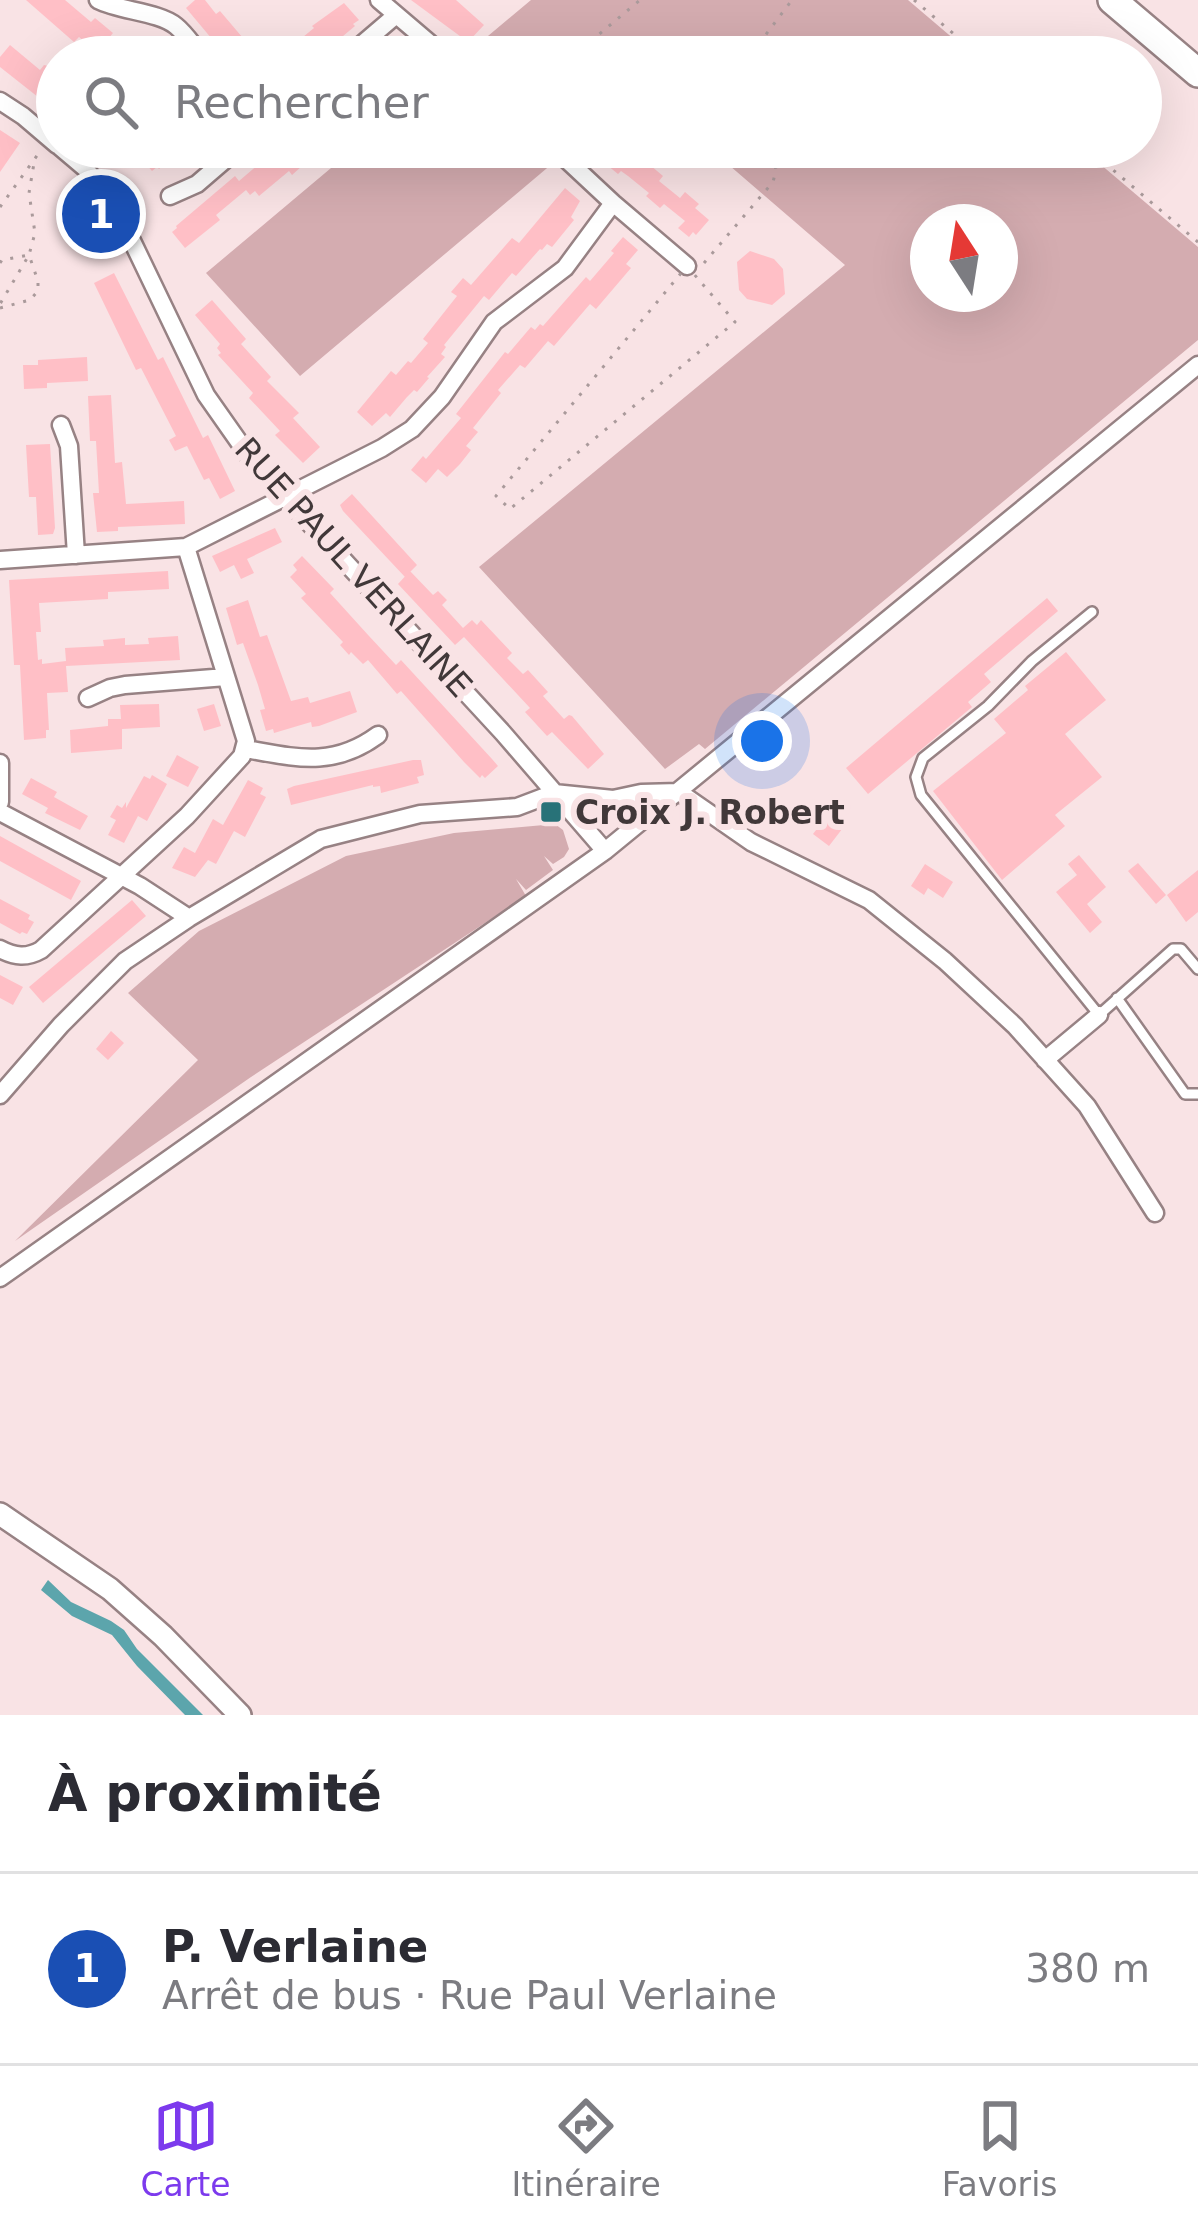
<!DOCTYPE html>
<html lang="fr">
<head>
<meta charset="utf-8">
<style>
  :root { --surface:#fff; --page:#f7f7f7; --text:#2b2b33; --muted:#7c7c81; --line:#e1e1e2; --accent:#7c3aed }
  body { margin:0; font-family:"DejaVu Sans",sans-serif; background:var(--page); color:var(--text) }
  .compass { position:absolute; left:910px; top:204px; width:108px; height:108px; border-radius:50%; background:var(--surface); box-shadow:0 12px 48px #0002; rotate:348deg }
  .you { position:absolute; left:762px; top:741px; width:42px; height:42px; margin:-30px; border:9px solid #fff; border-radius:50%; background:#1a73e8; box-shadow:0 0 0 18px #1a73e833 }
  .badge { display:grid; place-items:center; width:78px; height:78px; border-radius:50%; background:var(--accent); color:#fff; font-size:39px; font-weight:700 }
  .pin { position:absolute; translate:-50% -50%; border:6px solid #fff; box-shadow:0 3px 12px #0006 }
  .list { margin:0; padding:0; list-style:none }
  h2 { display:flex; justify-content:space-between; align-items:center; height:156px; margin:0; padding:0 48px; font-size:51px }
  h2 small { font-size:39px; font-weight:400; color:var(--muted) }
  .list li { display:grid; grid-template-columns:78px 1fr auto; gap:36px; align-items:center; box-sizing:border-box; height:192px; padding:0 48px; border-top:3px solid var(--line) }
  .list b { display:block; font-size:45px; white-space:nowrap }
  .list p { margin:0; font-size:39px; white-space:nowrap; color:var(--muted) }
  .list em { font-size:39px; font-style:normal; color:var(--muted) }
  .icon { flex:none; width:66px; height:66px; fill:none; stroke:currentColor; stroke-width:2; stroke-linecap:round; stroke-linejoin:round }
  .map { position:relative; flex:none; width:1198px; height:1715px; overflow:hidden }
  .search { position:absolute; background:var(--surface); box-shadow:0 12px 48px #0002; left:36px; right:36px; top:36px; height:132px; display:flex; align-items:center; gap:30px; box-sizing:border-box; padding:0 42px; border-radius:66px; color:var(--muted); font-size:45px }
  .sheet { height:348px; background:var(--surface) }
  nav { display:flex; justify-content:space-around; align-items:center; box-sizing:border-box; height:168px; border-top:3px solid var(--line); background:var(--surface); font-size:33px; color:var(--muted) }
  nav a { display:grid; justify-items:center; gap:6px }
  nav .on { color:var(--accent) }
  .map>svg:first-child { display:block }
</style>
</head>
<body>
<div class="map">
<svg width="1198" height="1715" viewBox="0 0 1198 1715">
  <rect width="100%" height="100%" fill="#f9e3e5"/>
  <!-- green -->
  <path fill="#d4acb0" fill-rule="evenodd" d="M531,0h377l67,57h-512z
    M356,147h216l-272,229 -94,-103z
    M708,147h372l118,100v93l-493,409 -6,-5 -34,25 -186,-202 366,-302zM928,222h72v72h-72z
    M555,824l8,6 6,19 -5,8 -11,7 -9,-8 9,14 -27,20 -10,-11 10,17 -275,181 -236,164 183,-181 -70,-67 71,-62 147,-75 108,-23z"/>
  <!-- water -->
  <path fill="#5ca5ac" d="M48,1580l23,22 40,19 13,9 13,19 66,66h-18l-48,-49 -25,-31 -40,-19 -31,-26z"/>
  <!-- building -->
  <path fill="#ffbfc6" d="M26,0h39l26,22 4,-4 18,15 -16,19 -18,-15 -5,5z
    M195,0h10l11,14 4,-3 34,40 -8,6h-19l-41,-49z
    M411,0h45l28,25 -16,17z
    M344,3l15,17 -6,4 2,2 -37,31h-17l-9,-11 22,-18 -2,-2z
    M10,45l30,25 4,-5 13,3v44l-57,-45v-10z
    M0,130l20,13 -20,29z
    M145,147h39l-25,22 -2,-2 -5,4 -15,-17z
    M279,147h39l-19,15 3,4 -10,9 -3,-4 -30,25 -4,-5 -5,4 -4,-5 -30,25 4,5 -35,28 -13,-16 5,-4 -1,-2 59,-50 4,5z
    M585,147h58l13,11 -6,7 13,11 -4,5 21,17 5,-6 14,12 -4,4 14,12 -13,15 -3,-3 -4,5 -11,-9 7,-7 -21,-17 -4,4 -14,-12 3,-3 -21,-17 -7,-5 -3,3z
    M565,188l15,13 -9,16 3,3 -22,27 -5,-3 -5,6 -2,-1 -24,27 -4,-3 -23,27 -5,-4 -40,49 2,2 -5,7 4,3 -18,20 2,1 -12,14 -3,-2 -7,7 -17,20 -4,-4 -14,13 -15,-14 34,-41 5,4 12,-14 3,2 17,-20 -5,-4 34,-43 -6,-4 12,-14 8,7 41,-47 7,5z
    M623,237l15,13 -12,14 5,4 -35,41 -6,-5 -36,42 -6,-5 -23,27 -5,-3 -22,25 3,3 -28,35 5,4 -12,14 5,4 -11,14 -13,13 -9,-8 -12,14 -15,-13 12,-14 3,3 35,-41 -5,-4 49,-62 3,2 23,-27 4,3 5,-6 3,2 43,-49 4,4 24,-28 -3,-2z
    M750,251l24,8 9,10 2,25 -13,11 -25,-6 -8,-9 -2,-28z
    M114,273l44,87 5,-3 40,81 5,-3 27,56 -15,8 -11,-21 -5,2 -17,-34 -12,5 -6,-11 7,-4 -35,-68 -5,2 -42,-87z
    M212,300l34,39 -5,5 30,33 -4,4 32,32 -6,5 27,29 -17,16 -28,-28 5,-4 -31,-33 4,-5 -35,-38 3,-2 -4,-5 3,-4 -25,-29z
    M87,357l1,24 -41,2v5l-23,1 -1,-24h15v-5z
    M111,395l4,68 7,-1 4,42 58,-3 1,23 -67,3v4l-21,1 -4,-39h6l-3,-52h-6l-2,-45z
    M50,444l5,84 -2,6 -15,1 -2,-38h-7l-3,-52z
    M352,494l65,71 -12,12 -62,-66 -3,-6z
    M275,528l7,14 -35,17 7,14 -13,6 -7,-14 -14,7 -8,-16z
    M302,556l32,33 -4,4 39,43 27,29 5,-5 91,99 6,7 -13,12 -3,-3 -2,3 -16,-16 -63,-71 -4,3 -29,-34 -5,4 -12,-12 -2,3 -9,-10 3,-3 -42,-44 5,-4 -16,-17 7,-7 -4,-5z
    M168,571l1,18 -61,3v7l-69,4 2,29h-5l2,28 4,-1v5l24,-3 -1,-13 39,-2 -1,-6 22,-2v7l24,-1 -1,-6 30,-2 2,24 -114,6 2,26 -21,1 2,37h-3v8l-22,2 -4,-75h-6l-5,-85z
    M410,571l23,24 5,-4 9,9 -5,5 21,23 9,-8 5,5 4,-5 31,33 -5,5 16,16 5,-4 20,22 -5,4 21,23 5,-4 3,1 32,38 -16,15 -36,-37 -5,4 -22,-24 5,-4 -66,-71 -9,8 -57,-61z
    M1047,598l11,13 -74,63 7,8 -23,20 4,5 -104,87 -22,-26z
    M248,600l12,37 7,-2 24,66 17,-4 2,6 40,-12 7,21 -38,14 -7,1 -1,-5 -37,11 -1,-4 -7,2 -6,-21 5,-1 -7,-24 -15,-42 -6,2 -11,-37z
    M1066,652l40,48 -41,34 37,43 -47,38 10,11 -63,54 -69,-89 73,-58 -12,-14 34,-29 -3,-4z
    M159,704l1,23 -38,2v20l-51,4 -1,-23 38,-4v-7h13l-1,-14z
    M214,704l7,22 -17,5 -7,-22z
    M177,755l22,12 -11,20 -22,-11z
    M413,760h8l3,15 -7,2 2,6 -38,10 -1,-7 -7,1v-2l-82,20 -4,-16 7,-3z
    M152,775l15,9 -20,37 -9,-5 -14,27 -16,-8 8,-15 -6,-3 7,-12 5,3 4,-6v6l18,-32 6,3z
    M31,778l26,14 -3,5 34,19 -8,14 -35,-17 3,-5 -26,-14z
    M248,780l15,8 -3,6 6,3 -21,40 -11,-6 -18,33 -8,-4 -13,17 -23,-9 12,-21 11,6 18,-34 10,6z
    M833,808l16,12 -20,26 -16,-12z
    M0,836l81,45 -10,19 -71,-39z
    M1079,855l27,32 -19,17 15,18 -12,11 -34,-41 21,-17 -9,-11z
    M1138,863l28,32 -10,9 -28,-33z
    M925,864l28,18 -10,16 -15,-10 -4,7 -13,-9z
    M1198,870v42l-12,10 -19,-27z
    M0,899l30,16 -2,4 6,3 -7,12 -5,-2 -2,2 -20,-11z
    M132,900l14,16 -103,87 -14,-16z
    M0,975l23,12 -10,18 -13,-7z
    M111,1031l13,12 -16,17 -12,-11z"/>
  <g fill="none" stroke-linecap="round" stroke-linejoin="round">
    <!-- service casing -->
    <g stroke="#978284" stroke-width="14">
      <path id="service" d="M1092,612l-60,49 -44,45 -65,52 -7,19 5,18 178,220 74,-66h8l17,20
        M1117,998l68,96h13"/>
    </g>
    <!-- minor casing -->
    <g stroke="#978284" stroke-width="21">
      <path id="minor" d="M98,0c22,11 61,12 78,26 10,8 18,21 27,31
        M379,0l67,57
        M347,57l48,-41
        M0,101l23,15 34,29
        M60,147l26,22 35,49 85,177 47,67 250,271 102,118
        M553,147l60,56 74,63
        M170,196l27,-12 43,-37
        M61,425l8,21 7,109
        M0,560l186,-13 196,-99 30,-19 30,-32 52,-75 71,-54 48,-65
        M88,698l22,-10 15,-3 101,-8
        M246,749c51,9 87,19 132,-14
        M0,763v39
        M0,812l140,74 49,32
        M0,949c15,8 27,9 41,1l146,-134 55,-60 4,-15 -60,-194
        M1045,1060l54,-45
        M0,1095l61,-70 64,-64 64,-43 132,-79 99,-25 97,-7 37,-14 59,6 28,-6 38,-1 72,50 118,58 76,61 70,65 72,80 68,107
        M0,1278l605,-427 593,-486"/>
    </g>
    <!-- tertiary casing -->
    <g stroke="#978284" stroke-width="26">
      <path id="tertiary" d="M0,1514l110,75 53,47 77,79"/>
    </g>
    <!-- primary casing -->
    <g stroke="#978284" stroke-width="32">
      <path id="primary" d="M1112,0l86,73"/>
    </g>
    <!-- path -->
    <path stroke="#aa9a9b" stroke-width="3" stroke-dasharray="3 9" stroke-linecap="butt" d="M914,0l67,57
      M572,57l68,-57
      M759,57l5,-20 28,-37
      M1086,147l112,95
      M0,207l41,-57
      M0,263l2,-3 27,-5 -29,49
      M704,263l69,-81 3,-12 -4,-23
      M687,266l48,56 -225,187 -14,-13z
      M0,308l30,-8 8,-9v-10l-9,-26 6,-22 -6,-40 5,-30"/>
    <!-- service -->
    <use href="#service" stroke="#fff" stroke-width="9"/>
    <!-- minor -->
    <use href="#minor" stroke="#fff" stroke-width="16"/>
    <!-- tertiary -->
    <use href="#tertiary" stroke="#fff" stroke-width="21"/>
    <!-- primary -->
    <use href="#primary" stroke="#fff" stroke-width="27"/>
  </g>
  <!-- markers -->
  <rect fill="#287278" stroke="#f9e3e5" stroke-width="4.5" x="539" y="800" width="24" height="24" rx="6"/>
  <g text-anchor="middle" stroke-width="12" stroke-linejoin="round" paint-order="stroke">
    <!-- street labels -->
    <g font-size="33" fill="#413839" stroke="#f9e3e5">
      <text transform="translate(354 567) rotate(48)" y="12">RUE PAUL VERLAINE</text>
    </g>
    <!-- poi labels -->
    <g font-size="33" font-weight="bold" fill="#413839" stroke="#f9e3e5" text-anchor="start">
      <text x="575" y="824">Croix J. Robert</text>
    </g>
  </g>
</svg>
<svg class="compass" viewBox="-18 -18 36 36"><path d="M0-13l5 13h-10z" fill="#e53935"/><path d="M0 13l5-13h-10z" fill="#7c7c81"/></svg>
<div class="you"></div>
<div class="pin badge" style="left:101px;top:214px;background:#1a4fb4">1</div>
<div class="search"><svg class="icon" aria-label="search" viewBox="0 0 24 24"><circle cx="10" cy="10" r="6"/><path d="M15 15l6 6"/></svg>Rechercher</div>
</div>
<section class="sheet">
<h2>À proximité<small></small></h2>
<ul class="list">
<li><span class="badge" style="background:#1a4fb4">1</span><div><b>P. Verlaine</b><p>Arrêt de bus · Rue Paul Verlaine</p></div><em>380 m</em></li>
</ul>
</section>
<nav>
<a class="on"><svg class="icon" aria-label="map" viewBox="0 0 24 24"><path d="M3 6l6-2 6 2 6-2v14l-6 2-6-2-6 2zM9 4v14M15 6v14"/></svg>Carte</a>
<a><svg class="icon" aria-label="directions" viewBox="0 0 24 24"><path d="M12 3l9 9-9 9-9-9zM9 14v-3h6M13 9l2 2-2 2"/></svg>Itinéraire</a>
<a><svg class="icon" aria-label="saved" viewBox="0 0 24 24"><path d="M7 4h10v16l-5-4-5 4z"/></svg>Favoris</a>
</nav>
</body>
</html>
